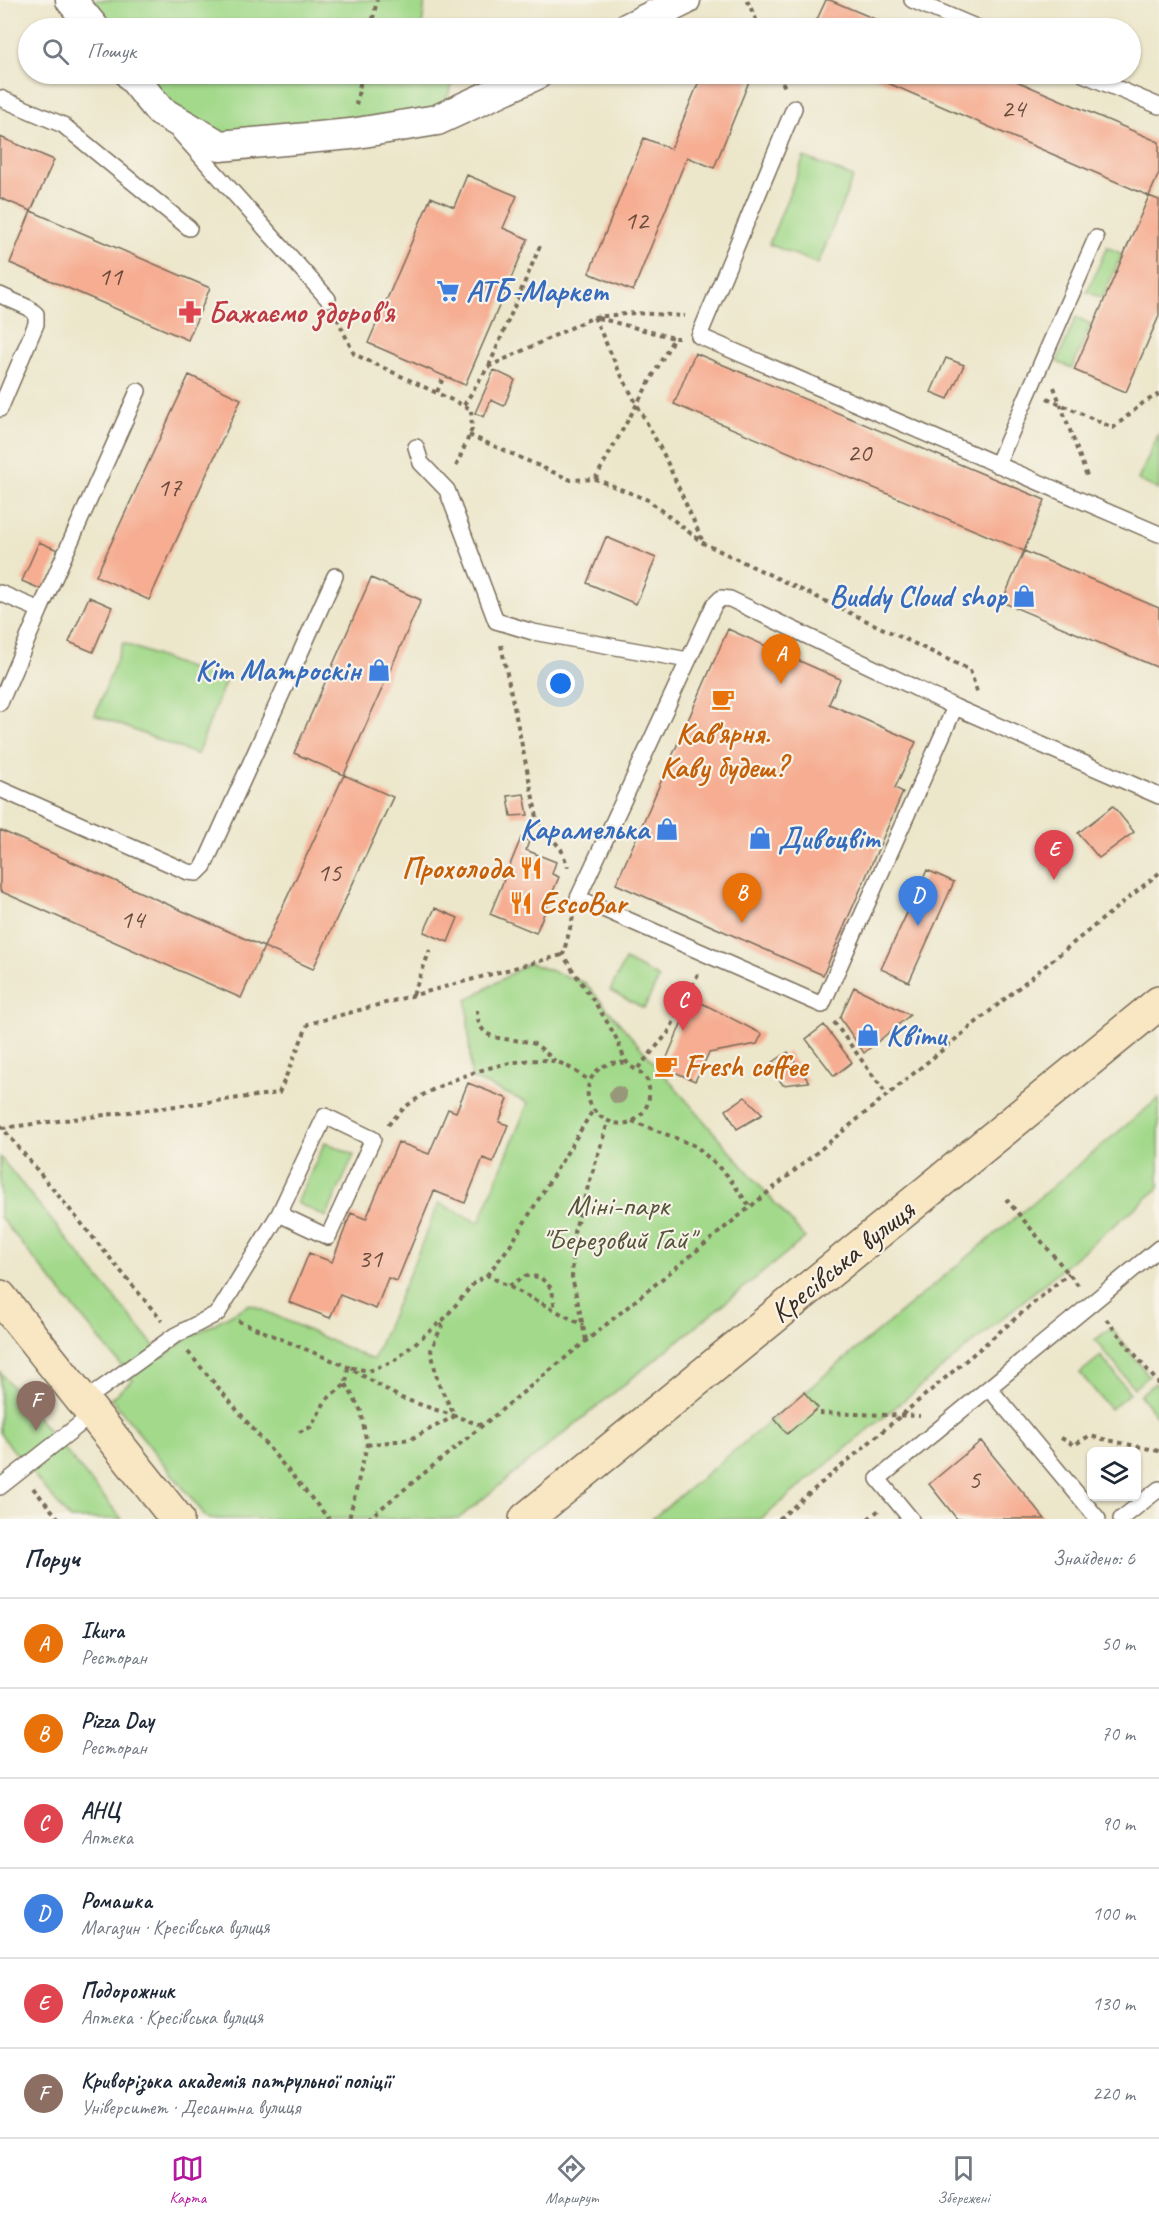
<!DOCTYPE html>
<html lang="uk">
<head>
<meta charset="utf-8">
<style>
  :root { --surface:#fff; --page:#f6f6f7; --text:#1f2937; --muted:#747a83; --line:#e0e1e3; --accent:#b5179e }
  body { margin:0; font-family:Caveat,sans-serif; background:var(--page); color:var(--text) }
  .controls { position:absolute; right:18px; bottom:18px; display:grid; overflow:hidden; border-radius:9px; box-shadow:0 2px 4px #0004 }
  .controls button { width:54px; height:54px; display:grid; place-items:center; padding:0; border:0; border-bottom:2px solid var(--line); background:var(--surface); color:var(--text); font:30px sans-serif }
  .you { position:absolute; left:561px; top:684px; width:21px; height:21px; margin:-15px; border:4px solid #fff; border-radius:50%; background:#1a73e8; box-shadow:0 0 0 9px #1a73e833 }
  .badge { display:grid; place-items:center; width:39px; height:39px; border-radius:50%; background:var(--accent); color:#fff; font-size:20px; font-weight:700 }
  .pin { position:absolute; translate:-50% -50px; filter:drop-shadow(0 2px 3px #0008) }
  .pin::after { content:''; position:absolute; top:32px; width:21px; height:18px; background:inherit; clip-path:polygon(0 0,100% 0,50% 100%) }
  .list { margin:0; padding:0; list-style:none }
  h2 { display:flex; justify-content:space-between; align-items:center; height:78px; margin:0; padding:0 24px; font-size:26px }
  h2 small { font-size:20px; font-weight:400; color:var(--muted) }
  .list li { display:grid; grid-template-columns:39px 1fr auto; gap:18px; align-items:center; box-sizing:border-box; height:90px; padding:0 24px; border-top:2px solid var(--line) }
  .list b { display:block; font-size:22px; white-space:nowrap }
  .list p { margin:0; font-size:20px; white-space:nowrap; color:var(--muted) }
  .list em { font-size:20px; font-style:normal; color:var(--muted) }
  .icon { flex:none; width:33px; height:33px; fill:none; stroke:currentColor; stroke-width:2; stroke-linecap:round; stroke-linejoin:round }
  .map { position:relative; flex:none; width:1159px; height:1519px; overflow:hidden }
  .search { position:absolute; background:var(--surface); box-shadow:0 2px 4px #0004; left:18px; right:18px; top:18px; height:66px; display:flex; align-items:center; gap:15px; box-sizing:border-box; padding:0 21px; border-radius:33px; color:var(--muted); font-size:22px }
  .sheet { height:618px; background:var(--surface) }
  nav { display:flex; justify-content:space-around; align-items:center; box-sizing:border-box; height:84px; border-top:2px solid var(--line); background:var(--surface); font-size:16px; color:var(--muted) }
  nav a { display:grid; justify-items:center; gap:3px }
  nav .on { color:var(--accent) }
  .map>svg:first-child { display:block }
</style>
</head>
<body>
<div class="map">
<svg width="1159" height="1519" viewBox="0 0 1159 1519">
  <rect width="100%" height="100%" fill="#f7f3e8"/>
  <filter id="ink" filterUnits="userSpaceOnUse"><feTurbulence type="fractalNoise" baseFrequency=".0167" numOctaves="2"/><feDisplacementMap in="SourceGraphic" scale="12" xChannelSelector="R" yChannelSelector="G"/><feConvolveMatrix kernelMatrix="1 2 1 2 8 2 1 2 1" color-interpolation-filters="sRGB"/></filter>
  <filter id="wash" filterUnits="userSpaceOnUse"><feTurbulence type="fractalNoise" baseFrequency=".008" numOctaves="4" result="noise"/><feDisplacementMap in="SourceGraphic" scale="24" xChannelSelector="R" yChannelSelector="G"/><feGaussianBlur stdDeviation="1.35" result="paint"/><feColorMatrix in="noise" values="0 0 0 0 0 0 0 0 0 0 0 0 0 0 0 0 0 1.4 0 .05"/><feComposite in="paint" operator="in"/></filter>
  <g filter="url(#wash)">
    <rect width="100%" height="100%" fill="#ece6ca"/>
    <!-- green -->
    <path fill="#a2d98a" stroke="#6e8254" stroke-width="1.5" d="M71,0h354l-3,28h-328z
      M130,74h324l2,2 -19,44 -217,26z
      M804,157l49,20 -35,87 -49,-20z
      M1107,247l15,7 -20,44 -15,-6z
      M1076,317l15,7 -19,44 -15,-6z
      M1159,433v57l-21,-10z
      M123,643l102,39 -28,73 -102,-40z
      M625,960l34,18 -15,30 -34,-17z
      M529,963l56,20 220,255 -347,281h-250l-97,-121 22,-18 -133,-163v-60l163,200 22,-17 65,-36 123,56 66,-157 40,20 49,-120 -57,-25 -4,-78z
      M1159,1098v90l-398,331h-109z
      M325,1142l29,13 -28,62 -29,-14z
      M1111,1328l38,48 -15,12 -39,-48z
      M1101,1356l29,37 -20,16 -30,-36z
      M0,1372l122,147h-52l-70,-85z
      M1155,1383l4,5v31l-19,-24z"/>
    <g id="blocks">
      <!-- building -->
      <path fill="#f6ad92" d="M826,0h4l66,28h-83z
        M702,74h50l-38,94 -27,-11 -54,134 -44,-18 55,-135 27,11z
        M867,74h133l159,68v31l-10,23z
        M0,137l54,23 -23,51 -31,-13z
        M467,175l50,21 -14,32 25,11 -63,146 -97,-42 63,-146 23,10z
        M1149,196l10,4v116l-33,76 -52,-22z
        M31,211l179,77 -22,52 -178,-77z
        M695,353l350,147 -21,51 -350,-147z
        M946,358l18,7 -16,34 -17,-7z
        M494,370l21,10 -11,26 -13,-6 -7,17 -9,-4z
        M189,375l52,24 -92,201 -53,-24z
        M606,537l50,21 -20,46 -49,-21z
        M39,542l21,9 -17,39 -21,-9z
        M1024,551l135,57v60l-157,-66z
        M371,578l50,22 -77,175 -50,-22z
        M89,597l23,10 -19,45 -24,-10z
        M728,629l112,50 -11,25 87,38 -21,46 8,4 -80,183 -207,-91z
        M344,775l49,22 -80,172 -49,-22z
        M524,794l4,21 -17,1 -3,-20z
        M1113,806l21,26 -35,26 -21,-25z
        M0,830l264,117 -23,51 -241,-107z
        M521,838l8,3 -3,9 30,12 -4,12 7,3 -23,56 -46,-19z
        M927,870l27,12 -45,100 -28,-13z
        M435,908l23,10 -10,24 -24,-10z
        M854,987l56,28 -46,38 -24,-35z
        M692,998l70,36 -5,10 -48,9 -14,28 -32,-14z
        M824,1025l28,37 -18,14 -28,-37z
        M788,1052l21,30 -26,3 -14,-20z
        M468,1083l40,16 -9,23 9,3 -15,37 -10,-4 -18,45 -31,-12 -37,90 -9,-3 -12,31 -36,-14 -10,23 -41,-16 20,-49 23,9 19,-49 15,6 32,-77 31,12 19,-45 8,3z
        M745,1097l18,17 -26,15 -11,-19z
        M804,1392l14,16 -31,26 -13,-16z
        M981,1441l27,33 37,45h-88l-28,-35z"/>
    </g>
  </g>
  <g filter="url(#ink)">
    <use href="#blocks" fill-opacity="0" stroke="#796c5a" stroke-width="1.5"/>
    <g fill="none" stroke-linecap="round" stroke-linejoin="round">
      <!-- lane casing -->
      <g stroke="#796c5a" stroke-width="18">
        <path id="lane" d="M912,0l66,28
          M1083,74l76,32
          M0,98l63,27 126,103
          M794,108l-95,228 460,198
          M180,133l148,166
          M0,295l29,13 7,6v10l-36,85
          M416,447l5,16 26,27 49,131 37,11 155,28
          M997,465l99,-227
          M0,593l40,17 -40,93
          M40,610l98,-219
          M955,707l-133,298 -244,-107 136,-293 7,-7 9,1 225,108 204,89
          M0,789l188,83 9,1 7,-7 131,-290
          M989,1388l109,131
          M84,1401l90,-65 44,-23 61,-99 46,-98 48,23 -45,98 -49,-23
          M0,1487l94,-74
          M911,1519l-33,-40 281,-231
          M1121,1519l38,-30"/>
      </g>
      <!-- street casing -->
      <g stroke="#796c5a" stroke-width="33">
        <path id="street" d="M71,0l23,28
          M628,28l57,-28
          M130,74l30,37 60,35 131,-12 86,-14 100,-46"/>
      </g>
      <!-- secondary casing -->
      <g stroke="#796c5a" stroke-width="36">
        <path id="secondary" d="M0,1297l177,222
          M526,1519l633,-516"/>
      </g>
      <!-- path -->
      <path stroke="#796c5a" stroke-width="4" stroke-dasharray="4.5 4.5" stroke-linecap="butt" d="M747,0l13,28
        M371,28l6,-28
        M779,74l6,14
        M356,105l6,-31
        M594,317l25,54 45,84 39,87
        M337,318l17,36 117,55 1,20 -17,40
        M598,318l76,20
        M489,366l51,-120
        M1054,387l34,92
        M437,392l7,-16
        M1047,398l66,30 30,-25 16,-9
        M464,405l24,-38 106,-50 41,-4 50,3
        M469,435l102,45 24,-1 53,21 55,43 267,127 7,22
        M595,479l79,-141h5
        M501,645l37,177 23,27 7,18
        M573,917l-10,38c17,27 37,53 52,81 4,7 6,17 11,25 5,9 17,9 22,21 2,9 2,19 -3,27 -21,36 -76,-1 -51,-35 8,-10 20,-13 32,-11
        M413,995l17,-45
        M477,1010c1,36 31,26 55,33 8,3 17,13 23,18
        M834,1022l53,73
        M638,1068l30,-35 30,-59
        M632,1121l64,25 31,29 23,32
        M0,1125l162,196
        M388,1125c7,-7 13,-15 20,-20 33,-25 104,-50 145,-44 12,2 26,13 37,20
        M2,1128l277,-35 29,-69 254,-69
        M1006,1199l73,87
        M487,1275l23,-29 83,-136
        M509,1286l16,-10 15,1 12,12 3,21
        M1106,1319l53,65
        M238,1321l110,46 53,31 80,27
        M586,1340l-14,-63 2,-45 34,-110
        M188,1352l141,167
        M346,1384l15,27 6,34 -18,74
        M819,1413l101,3
        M299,1432l12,-5 15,-27 20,-16 2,-17 21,4 25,-10 50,-42 30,-36 13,-8 96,50
        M1061,1438l13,7 15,-9 70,15
        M367,1445l44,-6 44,-23 -17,-33 -7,-33 13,-29
        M33,1488l26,31
        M368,1519l791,-646
        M779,1519l290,-246
        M868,1519l11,-9"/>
      <!-- lane -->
      <use href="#lane" stroke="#fff" stroke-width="15"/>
      <!-- street -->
      <use href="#street" stroke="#fff" stroke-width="30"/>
      <!-- secondary -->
      <use href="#secondary" stroke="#f9e7c3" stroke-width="33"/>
    </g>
    <!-- trees -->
    <circle fill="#99977a" cx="618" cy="1095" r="9"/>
  </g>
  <!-- icons -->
  <defs>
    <g id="supermarket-bare" transform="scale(1.8)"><path d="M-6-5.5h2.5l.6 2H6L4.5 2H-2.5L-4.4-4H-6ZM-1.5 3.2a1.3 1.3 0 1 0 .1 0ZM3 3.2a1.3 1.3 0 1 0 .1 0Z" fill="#3f7fe0" stroke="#f7f3e8" stroke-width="2.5" paint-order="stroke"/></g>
    <g id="pharmacy-bare" transform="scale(1.8)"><path d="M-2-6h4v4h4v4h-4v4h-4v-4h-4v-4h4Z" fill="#e0444e" stroke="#f7f3e8" stroke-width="2.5" paint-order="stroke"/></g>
    <g id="shop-bare" transform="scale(1.8)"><path d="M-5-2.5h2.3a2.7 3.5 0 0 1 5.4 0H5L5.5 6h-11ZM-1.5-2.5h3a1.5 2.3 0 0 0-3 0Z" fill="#3f7fe0" stroke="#f7f3e8" stroke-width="2.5" paint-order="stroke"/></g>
    <g id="cafe-bare" transform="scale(1.8)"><path d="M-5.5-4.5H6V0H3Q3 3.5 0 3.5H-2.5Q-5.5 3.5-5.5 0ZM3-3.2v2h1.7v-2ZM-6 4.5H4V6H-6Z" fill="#e8710a" stroke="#f7f3e8" stroke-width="2.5" paint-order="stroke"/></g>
    <g id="restaurant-bare" transform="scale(1.8)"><path d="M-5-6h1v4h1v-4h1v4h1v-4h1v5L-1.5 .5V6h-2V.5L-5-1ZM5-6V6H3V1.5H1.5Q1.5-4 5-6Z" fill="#e8710a" stroke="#f7f3e8" stroke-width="2.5" paint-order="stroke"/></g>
  </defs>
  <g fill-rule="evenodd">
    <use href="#supermarket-bare" x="448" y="291"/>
    <use href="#pharmacy-bare" x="190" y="312"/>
    <use href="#shop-bare" x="1024" y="596"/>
    <use href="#shop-bare" x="379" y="670"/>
    <use href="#cafe-bare" x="723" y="699"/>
    <use href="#shop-bare" x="667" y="829"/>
    <use href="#shop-bare" x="760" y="838"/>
    <use href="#restaurant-bare" x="531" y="868"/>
    <use href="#restaurant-bare" x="521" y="903"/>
    <use href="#shop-bare" x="868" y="1035"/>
    <use href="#cafe-bare" x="666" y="1066"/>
  </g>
  <g text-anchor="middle" stroke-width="4.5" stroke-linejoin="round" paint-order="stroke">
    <!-- number labels -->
    <g font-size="27" fill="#6a4b3b">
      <text x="1013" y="117">24</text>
      <text x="636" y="229">12</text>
      <text x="110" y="285">11</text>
      <text x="859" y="461">20</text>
      <text x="169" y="496">17</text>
      <text x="329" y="881">15</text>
      <text x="132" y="928">14</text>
      <text x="370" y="1267">31</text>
      <text x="974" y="1488">5</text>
    </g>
    <!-- shop labels -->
    <g font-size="30" font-weight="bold" fill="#366cbe" stroke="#f7f3e8" text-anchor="start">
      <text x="466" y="301">АТБ-Маркет</text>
      <text x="1006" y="606" text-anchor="end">Buddy Cloud shop</text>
      <text x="361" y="680" text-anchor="end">Кiт Матроскін</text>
      <text x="649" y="839" text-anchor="end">Карамелька</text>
      <text x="778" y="848">Дивоцвіт</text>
      <text x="886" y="1045">Квіти</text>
    </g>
    <!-- health labels -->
    <g font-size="30" font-weight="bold" fill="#be3a42" stroke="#f7f3e8" text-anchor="start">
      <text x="208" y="322">Бажаємо здоров'я</text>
    </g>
    <!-- food labels -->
    <g font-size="30" font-weight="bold" fill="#c56008" stroke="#f7f3e8" text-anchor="start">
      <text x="723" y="743" text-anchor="middle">Кав'ярня.<tspan x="723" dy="34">Каву будеш?</tspan></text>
      <text x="513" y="878" text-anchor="end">Прохолода</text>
      <text x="539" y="913">EscoBar</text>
      <text x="684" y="1076">Fresh coffee</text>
    </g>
    <!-- park labels -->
    <g font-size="30" fill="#555639" stroke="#f7f3e8">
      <text x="618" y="1215">Міні-парк<tspan x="618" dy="34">"Березовий Гай"</tspan></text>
    </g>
    <!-- street labels -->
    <g font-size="30" fill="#3b2a1e" stroke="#f7f3e8">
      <text transform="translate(842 1261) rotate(-39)" y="10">Кресівська вулиця</text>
    </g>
  </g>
</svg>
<div class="controls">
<button><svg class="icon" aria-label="layers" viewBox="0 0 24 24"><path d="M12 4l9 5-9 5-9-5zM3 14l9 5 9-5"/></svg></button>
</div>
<div class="you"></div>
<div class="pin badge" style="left:781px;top:684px;background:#e8710a">A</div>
<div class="pin badge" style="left:742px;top:923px;background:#e8710a">B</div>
<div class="pin badge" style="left:683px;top:1031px;background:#e0444e">C</div>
<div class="pin badge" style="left:918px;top:926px;background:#3f7fe0">D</div>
<div class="pin badge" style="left:1054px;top:880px;background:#e0444e">E</div>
<div class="pin badge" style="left:36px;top:1431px;background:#8d6e63">F</div>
<div class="search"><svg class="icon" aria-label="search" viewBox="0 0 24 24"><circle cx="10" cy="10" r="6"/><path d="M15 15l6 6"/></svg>Пошук</div>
</div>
<section class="sheet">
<h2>Поруч<small>Знайдено: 6</small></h2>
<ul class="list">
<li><span class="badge" style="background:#e8710a">A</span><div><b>Ikura</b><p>Ресторан</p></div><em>50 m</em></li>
<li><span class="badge" style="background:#e8710a">B</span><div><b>Pizza Day</b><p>Ресторан</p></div><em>70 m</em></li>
<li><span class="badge" style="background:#e0444e">C</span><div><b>АНЦ</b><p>Аптека</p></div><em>90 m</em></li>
<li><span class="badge" style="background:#3f7fe0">D</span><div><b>Ромашка</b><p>Магазин · Кресівська вулиця</p></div><em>100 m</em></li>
<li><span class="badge" style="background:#e0444e">E</span><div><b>Подорожник</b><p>Аптека · Кресівська вулиця</p></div><em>130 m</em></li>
<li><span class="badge" style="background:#8d6e63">F</span><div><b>Криворізька академія патрульної поліції</b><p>Університет · Десантна вулиця</p></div><em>220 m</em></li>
</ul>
</section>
<nav>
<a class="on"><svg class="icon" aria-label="map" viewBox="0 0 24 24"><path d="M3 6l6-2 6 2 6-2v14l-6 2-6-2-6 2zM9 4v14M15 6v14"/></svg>Карта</a>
<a><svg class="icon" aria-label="directions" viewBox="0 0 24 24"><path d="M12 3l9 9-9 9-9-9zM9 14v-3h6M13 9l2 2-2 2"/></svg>Маршрут</a>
<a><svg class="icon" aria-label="saved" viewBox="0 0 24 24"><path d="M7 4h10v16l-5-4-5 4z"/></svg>Збережені</a>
</nav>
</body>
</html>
